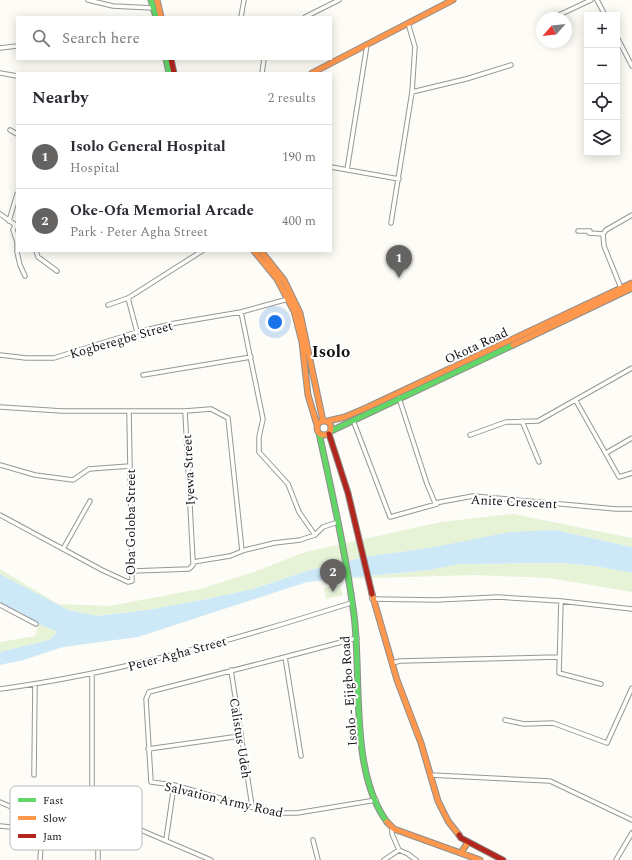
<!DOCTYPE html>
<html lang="en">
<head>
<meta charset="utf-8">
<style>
  :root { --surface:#fff; --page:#f7f7f7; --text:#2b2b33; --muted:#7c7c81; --line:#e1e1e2; --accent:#646362 }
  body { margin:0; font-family:Spectral,serif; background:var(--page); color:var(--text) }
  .controls { position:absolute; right:12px; top:12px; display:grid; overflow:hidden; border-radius:0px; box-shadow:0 2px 10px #0003 }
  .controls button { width:36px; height:36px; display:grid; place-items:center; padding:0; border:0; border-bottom:1px solid var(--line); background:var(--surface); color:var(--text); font:20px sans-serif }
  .compass { position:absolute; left:536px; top:12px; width:36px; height:36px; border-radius:50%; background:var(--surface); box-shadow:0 2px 10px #0003; rotate:243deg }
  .you { position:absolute; left:275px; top:322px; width:14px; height:14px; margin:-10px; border:3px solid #fff; border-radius:50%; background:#1a73e8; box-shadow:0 0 0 6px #1a73e833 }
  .badge { display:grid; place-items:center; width:26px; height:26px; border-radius:50%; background:var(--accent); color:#fff; font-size:13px; font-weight:700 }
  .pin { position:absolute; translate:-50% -33px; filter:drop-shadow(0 1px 2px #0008) }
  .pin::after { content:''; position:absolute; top:21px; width:14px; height:12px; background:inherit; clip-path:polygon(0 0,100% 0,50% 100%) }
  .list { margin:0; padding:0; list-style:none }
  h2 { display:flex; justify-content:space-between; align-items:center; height:52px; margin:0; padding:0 16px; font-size:17px }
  h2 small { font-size:13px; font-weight:400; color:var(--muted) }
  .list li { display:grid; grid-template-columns:26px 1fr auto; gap:12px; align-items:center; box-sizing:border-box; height:64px; padding:0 16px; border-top:1px solid var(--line) }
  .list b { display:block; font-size:15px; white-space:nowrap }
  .list p { margin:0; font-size:13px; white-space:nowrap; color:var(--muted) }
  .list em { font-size:13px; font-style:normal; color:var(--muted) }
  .icon { flex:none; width:22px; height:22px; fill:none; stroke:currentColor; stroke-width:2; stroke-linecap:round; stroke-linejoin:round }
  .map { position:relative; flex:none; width:632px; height:860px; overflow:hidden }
  .search { position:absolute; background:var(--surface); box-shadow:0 2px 10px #0003; left:16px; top:16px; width:316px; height:44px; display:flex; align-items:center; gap:10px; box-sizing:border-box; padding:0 14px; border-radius:0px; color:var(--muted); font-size:15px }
  .panel { position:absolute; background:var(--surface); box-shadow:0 2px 10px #0003; left:16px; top:72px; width:316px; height:180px; border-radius:0px }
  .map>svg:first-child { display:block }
</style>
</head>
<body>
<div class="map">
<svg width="632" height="860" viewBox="0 0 632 860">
  <rect width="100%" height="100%" fill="#fdfcf7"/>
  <!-- green -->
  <path fill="#e7f3d7" d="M513,514l119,24v9l-77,-17 -191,27 -57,14 -54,18 -46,10 -60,11 -50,6 -29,-6 -68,-35v-6l58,35 51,2 91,-17 54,-17 51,-20 136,-30z
    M561,563l34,3 37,7v19l-82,-14 -75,-3 -133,4 87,-9 31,-6z
    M340,585l3,10 -17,4 -2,-11z
    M39,624l19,8 -9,8 -49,12v-10l35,-6z"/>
  <!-- water -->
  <path fill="#cde8f7" d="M555,530l77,17v26l-37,-7 -34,-3 -101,1 -31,6 -122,12 -169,55 -75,10 -40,13 -23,5v-13l49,-12 9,-8 -19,-8 -15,-10 -24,-11v-29l68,36 29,6 50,-6 60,-11 46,-10 54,-18 57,-14 71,-10 75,-15z"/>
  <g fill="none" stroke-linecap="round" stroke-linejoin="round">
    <!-- street casing -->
    <g stroke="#979795" stroke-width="5.5">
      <path id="street" d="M88,0l25,6 40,2
        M597,0l8,15
        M559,15l32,-15
        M241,17l3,-17
        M305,17l34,-17
        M617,37l15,29
        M0,48l17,-2
        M0,73l17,3
        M262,73l2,-14
        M412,92l54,-13 45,-14
        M10,130l7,4
        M331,167l68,12
        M347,170l20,-125
        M0,214l17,12
        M9,221l8,-27
        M391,223l21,-131 3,-45 -7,-24
        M15,225l-2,5 4,12v10l3,13 5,11
        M578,231h12l-1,2 14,1
        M36,251l2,6 19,14
        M621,288l-17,-42 -1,-12 3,-4 26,-15
        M128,298l9,34
        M108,305l20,-7 74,-47
        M241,312l22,107 -4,18v15l29,32 11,28 16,23
        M0,355l26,3h28l83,-26 39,-9 65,-11 47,-13
        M143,375l108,-18
        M399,398l28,86 8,19 38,-7 143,13h16
        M576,401l43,76 13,-4
        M0,407l62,4h123l8,151 37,-6 15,-6 29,-7 26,-3 15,-5 8,-8 15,-5
        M185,411l26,-2 17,9 14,133
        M353,420l37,97 47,-13
        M522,421l17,41
        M470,435l36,-13 32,-1 94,-53
        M606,453l26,-15
        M0,465l35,10 38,5 16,-11 41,-3
        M0,515l102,55 26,12 4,-1 -3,-169
        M63,549l27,-48
        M133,571l56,-2 4,-4v-3
        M372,599l64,1 62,-3 63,4 71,8
        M561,601l-2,72 42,11
        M0,605l36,19
        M285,657l-136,35 -3,7 5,83 23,3 91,26 16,2h16l79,-13
        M392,663l8,-2 159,-4
        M231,670l21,136
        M0,689c119,-16 237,-50 351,-86
        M505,720l19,4 29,-1 54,20 25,-55
        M148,749l92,-13
        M301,756l-16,-99 72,-19
        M34,775l1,-91
        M431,775l119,6 82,39
        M68,797l11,8 -2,30
        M92,799v-125
        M0,802l94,41 4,6v11
        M0,826l42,4
        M136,828l75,32
        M166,840l8,-55
        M313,840l5,20
        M399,850l9,4 8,6
        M40,860l3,-40
        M384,860l15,-10 -7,-16v-6
        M616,860l16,-27"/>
    </g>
    <!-- fast casing -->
    <g stroke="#8e8d8b" stroke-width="7">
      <path id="fast" d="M151,0l5,17
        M166,59l3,14
        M331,431l182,-86
        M319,433c13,60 27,121 35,182 8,61 -5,156 33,207"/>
    </g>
    <!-- slow casing -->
    <g stroke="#8e8d8b" stroke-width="7">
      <path id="slow" d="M157,0l4,17
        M312,73l141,-73
        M254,251l23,28 17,32 8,31 6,53 9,30
        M261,251l23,29 16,33 23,108
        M513,345l119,-57
        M317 428a7 7 0 1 1 14 0a7 7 0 1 1-14 0Z
        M328,421l17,-4 21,-9 266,-125
        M372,594l25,86 24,63 17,58 10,20 11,14
        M387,822l7,7 86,31
        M461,853l7,-11"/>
    </g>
    <!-- jam casing -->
    <g stroke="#8e8d8b" stroke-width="7">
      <path id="jam" d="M171,59l3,14
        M329,434l19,59 24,101
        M459,835l2,3 42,22"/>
    </g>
    <!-- street -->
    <use href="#street" stroke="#fffffe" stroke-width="3.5"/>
    <!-- fast -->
    <use href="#fast" stroke="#63d668" stroke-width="5"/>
    <!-- slow -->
    <use href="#slow" stroke="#ff974d" stroke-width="5"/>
    <!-- jam -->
    <use href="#jam" stroke="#b3261e" stroke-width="5"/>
  </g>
  <g text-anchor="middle" stroke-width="4" stroke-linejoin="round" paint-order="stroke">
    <!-- street labels -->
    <g font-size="13" fill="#111" stroke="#fff">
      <text transform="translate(121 339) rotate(-16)" y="5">Kogberegbe Street</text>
      <text transform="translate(476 345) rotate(-25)" y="5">Okota Road</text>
      <text transform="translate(188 470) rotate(-93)" y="5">Iyewa Street</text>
      <text transform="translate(514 501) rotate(3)" y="5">Anite Crescent</text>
      <text transform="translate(130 522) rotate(-90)" y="5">Oba Goloba Street</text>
      <text transform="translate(177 653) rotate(-15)" y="5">Peter Agha Street</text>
      <text transform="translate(348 691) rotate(-94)" y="5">Isolo - Ejigbo Road</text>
      <text transform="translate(241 738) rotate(81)" y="5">Calistus Udeh</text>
      <text transform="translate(224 799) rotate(13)" y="5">Salvation Army Road</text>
    </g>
    <!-- district labels -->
    <g font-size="17" font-weight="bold" fill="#111" stroke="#fff">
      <text x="331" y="357">Isolo</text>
    </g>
  </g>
  <!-- legend -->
  <rect x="10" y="786" width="132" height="64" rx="6" fill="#fff" stroke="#b8b8b8" stroke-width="1"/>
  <rect x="18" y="798" width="18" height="4" fill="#63d668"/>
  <rect x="18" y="816" width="18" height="4" fill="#ff974d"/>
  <rect x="18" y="834" width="18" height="4" fill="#b3261e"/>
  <g font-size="11" fill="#111">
    <text x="43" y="804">Fast</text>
    <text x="43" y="822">Slow</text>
    <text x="43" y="840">Jam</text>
  </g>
</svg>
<div class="controls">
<button>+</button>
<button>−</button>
<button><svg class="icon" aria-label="locate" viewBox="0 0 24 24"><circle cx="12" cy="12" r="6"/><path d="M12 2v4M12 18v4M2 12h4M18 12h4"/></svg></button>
<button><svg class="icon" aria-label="layers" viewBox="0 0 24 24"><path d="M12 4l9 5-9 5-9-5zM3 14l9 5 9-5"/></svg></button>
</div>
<svg class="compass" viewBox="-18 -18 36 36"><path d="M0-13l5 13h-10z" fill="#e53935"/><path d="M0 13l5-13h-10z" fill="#7c7c81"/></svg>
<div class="you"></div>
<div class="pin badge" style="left:399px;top:278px">1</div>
<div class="pin badge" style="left:333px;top:592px">2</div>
<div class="search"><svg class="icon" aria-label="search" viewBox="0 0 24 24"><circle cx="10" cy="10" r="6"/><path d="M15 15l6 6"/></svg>Search here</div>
<section class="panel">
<h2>Nearby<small>2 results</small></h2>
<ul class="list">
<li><span class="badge">1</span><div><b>Isolo General Hospital</b><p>Hospital</p></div><em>190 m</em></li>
<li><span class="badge">2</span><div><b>Oke-Ofa Memorial Arcade</b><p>Park · Peter Agha Street</p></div><em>400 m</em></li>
</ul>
</section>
</div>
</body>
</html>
